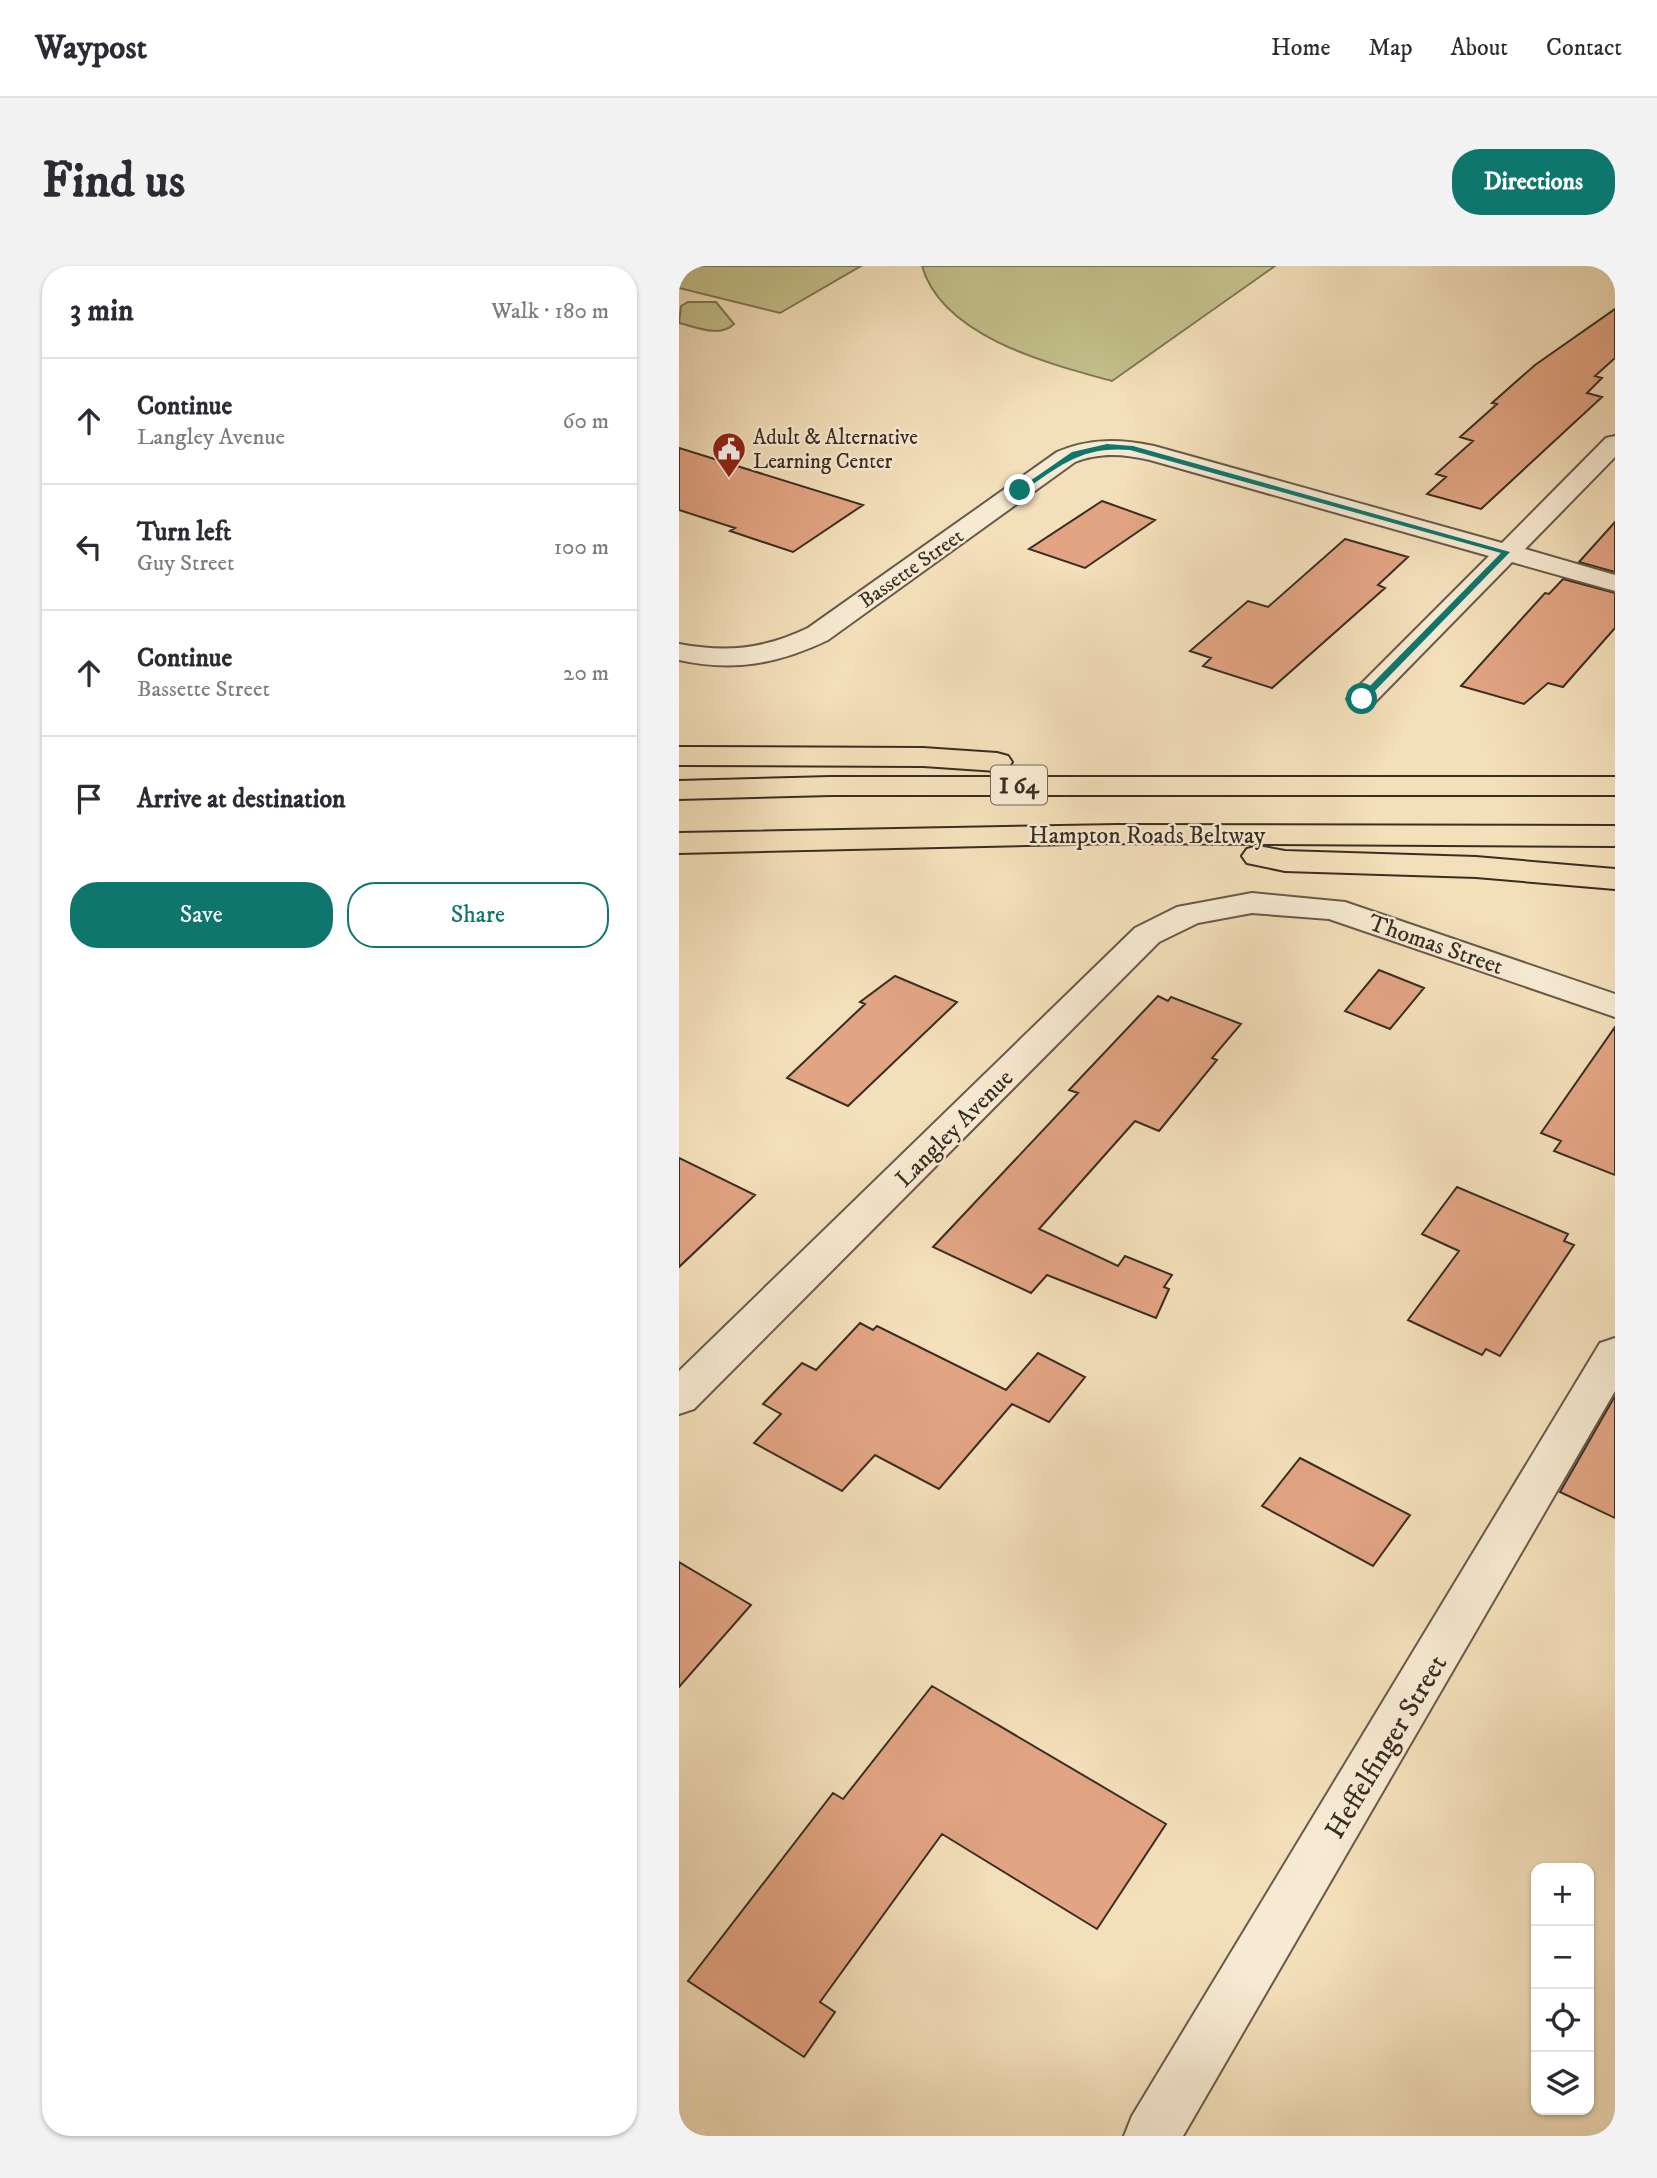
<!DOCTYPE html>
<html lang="en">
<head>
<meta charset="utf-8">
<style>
  :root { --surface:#fff; --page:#f2f2f3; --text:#2b2b33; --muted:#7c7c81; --line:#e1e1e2; --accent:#0f766e }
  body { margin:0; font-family:"IM FELL DW Pica",serif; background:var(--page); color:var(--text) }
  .controls { position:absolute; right:21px; bottom:21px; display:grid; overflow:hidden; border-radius:14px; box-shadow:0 2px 5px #0004 }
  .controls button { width:63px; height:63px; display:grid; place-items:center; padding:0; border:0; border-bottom:2px solid var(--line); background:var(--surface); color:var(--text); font:35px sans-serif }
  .stop { position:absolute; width:21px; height:21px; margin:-16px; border:5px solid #0f766e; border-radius:50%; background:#fff }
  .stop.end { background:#0f766e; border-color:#fff; box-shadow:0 2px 7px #0008 }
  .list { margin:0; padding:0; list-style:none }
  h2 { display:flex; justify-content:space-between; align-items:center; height:91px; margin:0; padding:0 28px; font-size:30px }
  h2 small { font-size:23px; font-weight:400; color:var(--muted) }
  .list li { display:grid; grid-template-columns:46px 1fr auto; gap:21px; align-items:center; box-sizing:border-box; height:126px; padding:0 28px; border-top:2px solid var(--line) }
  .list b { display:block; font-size:26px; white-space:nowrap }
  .list p { margin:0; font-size:23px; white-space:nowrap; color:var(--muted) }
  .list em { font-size:23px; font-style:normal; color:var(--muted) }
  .actions { display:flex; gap:14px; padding:21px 28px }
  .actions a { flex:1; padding:16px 0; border:2px solid var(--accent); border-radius:28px; text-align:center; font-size:24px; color:var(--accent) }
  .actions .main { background:var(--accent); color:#fff }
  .icon { flex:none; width:38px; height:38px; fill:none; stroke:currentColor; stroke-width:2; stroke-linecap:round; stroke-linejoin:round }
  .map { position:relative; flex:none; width:936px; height:1870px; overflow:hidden; border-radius:28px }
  header { display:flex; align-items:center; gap:42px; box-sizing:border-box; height:98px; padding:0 35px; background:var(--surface); border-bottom:2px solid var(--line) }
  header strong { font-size:33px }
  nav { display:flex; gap:38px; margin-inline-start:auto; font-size:24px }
  .intro { display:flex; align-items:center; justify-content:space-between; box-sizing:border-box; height:168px; padding:0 42px }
  h1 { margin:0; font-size:49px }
  .button { padding:18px 32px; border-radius:28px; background:var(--accent); color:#fff; font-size:24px; font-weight:700 }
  main { display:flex; gap:42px; padding:0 42px }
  aside { flex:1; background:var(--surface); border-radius:28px; box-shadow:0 2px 5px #0004 }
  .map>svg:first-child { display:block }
</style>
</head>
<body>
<header>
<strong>Waypost</strong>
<nav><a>Home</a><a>Map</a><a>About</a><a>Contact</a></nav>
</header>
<div class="intro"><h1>Find us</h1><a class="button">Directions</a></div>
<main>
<aside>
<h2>3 min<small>Walk · 180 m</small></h2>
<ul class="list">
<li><svg class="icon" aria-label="ahead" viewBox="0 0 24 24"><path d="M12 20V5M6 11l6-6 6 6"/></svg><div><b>Continue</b><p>Langley Avenue</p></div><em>60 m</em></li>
<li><svg class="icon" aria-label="left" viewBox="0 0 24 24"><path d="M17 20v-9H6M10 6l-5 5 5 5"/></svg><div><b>Turn left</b><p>Guy Street</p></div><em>100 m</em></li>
<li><svg class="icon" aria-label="ahead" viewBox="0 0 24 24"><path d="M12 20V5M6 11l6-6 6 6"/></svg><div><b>Continue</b><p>Bassette Street</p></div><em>20 m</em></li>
<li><svg class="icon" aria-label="arrive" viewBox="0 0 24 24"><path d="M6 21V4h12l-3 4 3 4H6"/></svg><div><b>Arrive at destination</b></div></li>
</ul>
<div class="actions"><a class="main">Save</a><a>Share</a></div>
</aside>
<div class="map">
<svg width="936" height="1870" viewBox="0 0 936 1870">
  <rect width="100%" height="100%" fill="#f3dfba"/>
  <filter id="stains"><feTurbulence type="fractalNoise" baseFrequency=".00286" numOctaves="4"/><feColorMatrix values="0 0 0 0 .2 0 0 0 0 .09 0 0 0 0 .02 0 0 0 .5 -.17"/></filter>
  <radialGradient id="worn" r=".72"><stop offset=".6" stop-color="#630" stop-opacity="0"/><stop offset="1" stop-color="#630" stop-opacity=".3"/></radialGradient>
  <!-- green -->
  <path fill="#c3c08b" stroke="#7e7758" stroke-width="2" d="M0,0h182l-81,47 -101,-25z
    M243,0h353l-163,115c-62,-17 -170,-44 -190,-115z
    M9,36h28l18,22c-14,14 -38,3 -55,-1l2,-17z"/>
  <!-- building -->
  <path fill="#e2a483" stroke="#392e24" stroke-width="2" d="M936,43v49l-20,18 7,2 -15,15 15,4 -121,112 -54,-15 19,-17 -10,-3 37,-33 -13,-4 37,-33 -5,-1 43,-38z
    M0,182l184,57 -70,47 -63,-21 5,-3 -56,-18z
    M423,235l53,19 -70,48 -56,-19z
    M936,256v50l-36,-10z
    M666,273l63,18 -30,28 7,3 -113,100 -69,-22 8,-8 -21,-7 58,-50 20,6z
    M884,313l52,14v35l-52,59 -15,-4 -24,21 -63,-18 84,-93 4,1z
    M700,704l45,18 -34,41 -45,-18z
    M216,710l62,26 -109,104 -61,-28 78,-74 -5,-2z
    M479,730l10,5 3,-4 70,27 -29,34 5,2 -58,71 -24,-10 -96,108 79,37 7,-10 47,19 -8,12 5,2 -13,29 -109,-43 -16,18 -98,-46 145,-154 -9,-3z
    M936,761v148l-61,-24 7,-10 -20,-8z
    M0,892l76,37 -76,72z
    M778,921l111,47 -4,7 10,4 -74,111 -14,-7 -4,6 -74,-35 51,-69 -37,-17z
    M181,1057l13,7 4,-4 129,64 32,-37 47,24 -36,45 -37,-18 -73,85 -64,-34 -33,36 -88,-48 27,-29 -18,-10 39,-41 14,7z
    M936,1130v122l-55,-26z
    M621,1192l110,57 -37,51 -111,-60z
    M0,1296l72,43 -72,82z
    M253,1420l234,138 -69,105 -155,-95 -122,168 15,10 -31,45 -116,-76 145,-188 10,6z"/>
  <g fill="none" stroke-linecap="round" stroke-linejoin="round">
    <!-- minor casing -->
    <g stroke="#685a4a" stroke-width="4">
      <path id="minor" d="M936,170v21l-90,92 90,26v16l-103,-29 -140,143 -10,3 -10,-3 -5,-6 5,-6 137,-137 -339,-96c-26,-6 -50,-8 -75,2l-247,178c-50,24 -95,32 -149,20v-16c48,9 85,5 129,-16l249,-176c33,-14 63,-13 97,-6l348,97 104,-105z
        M573,627l93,9 270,92v23l-286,-98 -77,-6 -54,10 -39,19 -465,467 -15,5v-43l456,-443 42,-21z
        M936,1072v53l-432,745h-59l8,-20 468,-773z"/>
    </g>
    <!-- highway casing -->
    <g stroke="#392e24" stroke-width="4">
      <path id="highway" d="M0,481l244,1 74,5 11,3 4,6 -4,6 -11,3 -74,-5 -244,-1z
        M152,511h784v18h-784l-152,4v-18z
        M439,559l497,1v20l-497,-3 -439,10v-20z
        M579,580l27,5 191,6 139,12v20l-139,-12 -191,-6 -38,-8 -5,-7 5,-7z"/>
    </g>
    <!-- minor -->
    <use href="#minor" fill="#f7ead2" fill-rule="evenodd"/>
    <!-- highway -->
    <use href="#highway" fill="#f3dfba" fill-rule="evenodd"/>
  </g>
  <!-- route -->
  <path fill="#0f766e" d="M428,178l26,2 377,106 -145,149h-6v-4l142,-144 -371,-103c-48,-4 -69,15 -107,41l-6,-1 55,-38z"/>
  <!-- icons -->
  <defs>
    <g id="civic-pin" transform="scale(1.75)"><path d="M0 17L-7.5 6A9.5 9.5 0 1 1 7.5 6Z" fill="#8f2418" stroke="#f7ead2"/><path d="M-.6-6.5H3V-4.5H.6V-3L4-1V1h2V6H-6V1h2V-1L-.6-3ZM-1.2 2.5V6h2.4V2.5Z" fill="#fff"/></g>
  </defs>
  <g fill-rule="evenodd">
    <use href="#civic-pin" x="50" y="183"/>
  </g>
  <g text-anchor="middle" stroke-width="5" stroke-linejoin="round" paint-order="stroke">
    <!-- far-poi labels -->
    <g font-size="21" fill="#392e24" stroke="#f7ead2" text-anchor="start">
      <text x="74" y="178">Adult &amp; Alternative<tspan x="74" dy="24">Learning Center</tspan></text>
    </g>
    <!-- far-street labels -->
    <g font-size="21" fill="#392e24" stroke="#f7ead2">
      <text transform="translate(232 302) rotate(-35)" y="7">Bassette Street</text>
    </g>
    <!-- shield labels -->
    <rect fill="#f7ead2" stroke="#726658" stroke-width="2" x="312" y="499.5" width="56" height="39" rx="5"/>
    <g font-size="23" font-weight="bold" fill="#392e24">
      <text x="340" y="527">I 64</text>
    </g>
    <!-- street labels -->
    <g font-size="24" fill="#392e24" stroke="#f7ead2">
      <text x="468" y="577">Hampton Roads Beltway</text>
      <text transform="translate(757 678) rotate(19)" y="8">Thomas Street</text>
      <text transform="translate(275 862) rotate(-45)" y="8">Langley Avenue</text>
    </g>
    <!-- near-street labels -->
    <g font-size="28" fill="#392e24" stroke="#f7ead2">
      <text transform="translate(706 1480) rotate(-59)" y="10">Heffelfinger Street</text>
    </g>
  </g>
  <rect width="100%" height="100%" filter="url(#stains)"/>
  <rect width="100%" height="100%" fill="url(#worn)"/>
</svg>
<div class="controls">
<button>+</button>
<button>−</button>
<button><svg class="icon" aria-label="locate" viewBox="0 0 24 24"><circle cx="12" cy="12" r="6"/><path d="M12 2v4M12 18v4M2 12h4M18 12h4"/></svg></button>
<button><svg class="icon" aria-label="layers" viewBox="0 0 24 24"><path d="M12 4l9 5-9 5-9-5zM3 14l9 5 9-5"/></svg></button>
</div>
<div class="stop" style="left:683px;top:433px"></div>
<div class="stop end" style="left:341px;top:224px"></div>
</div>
</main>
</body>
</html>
